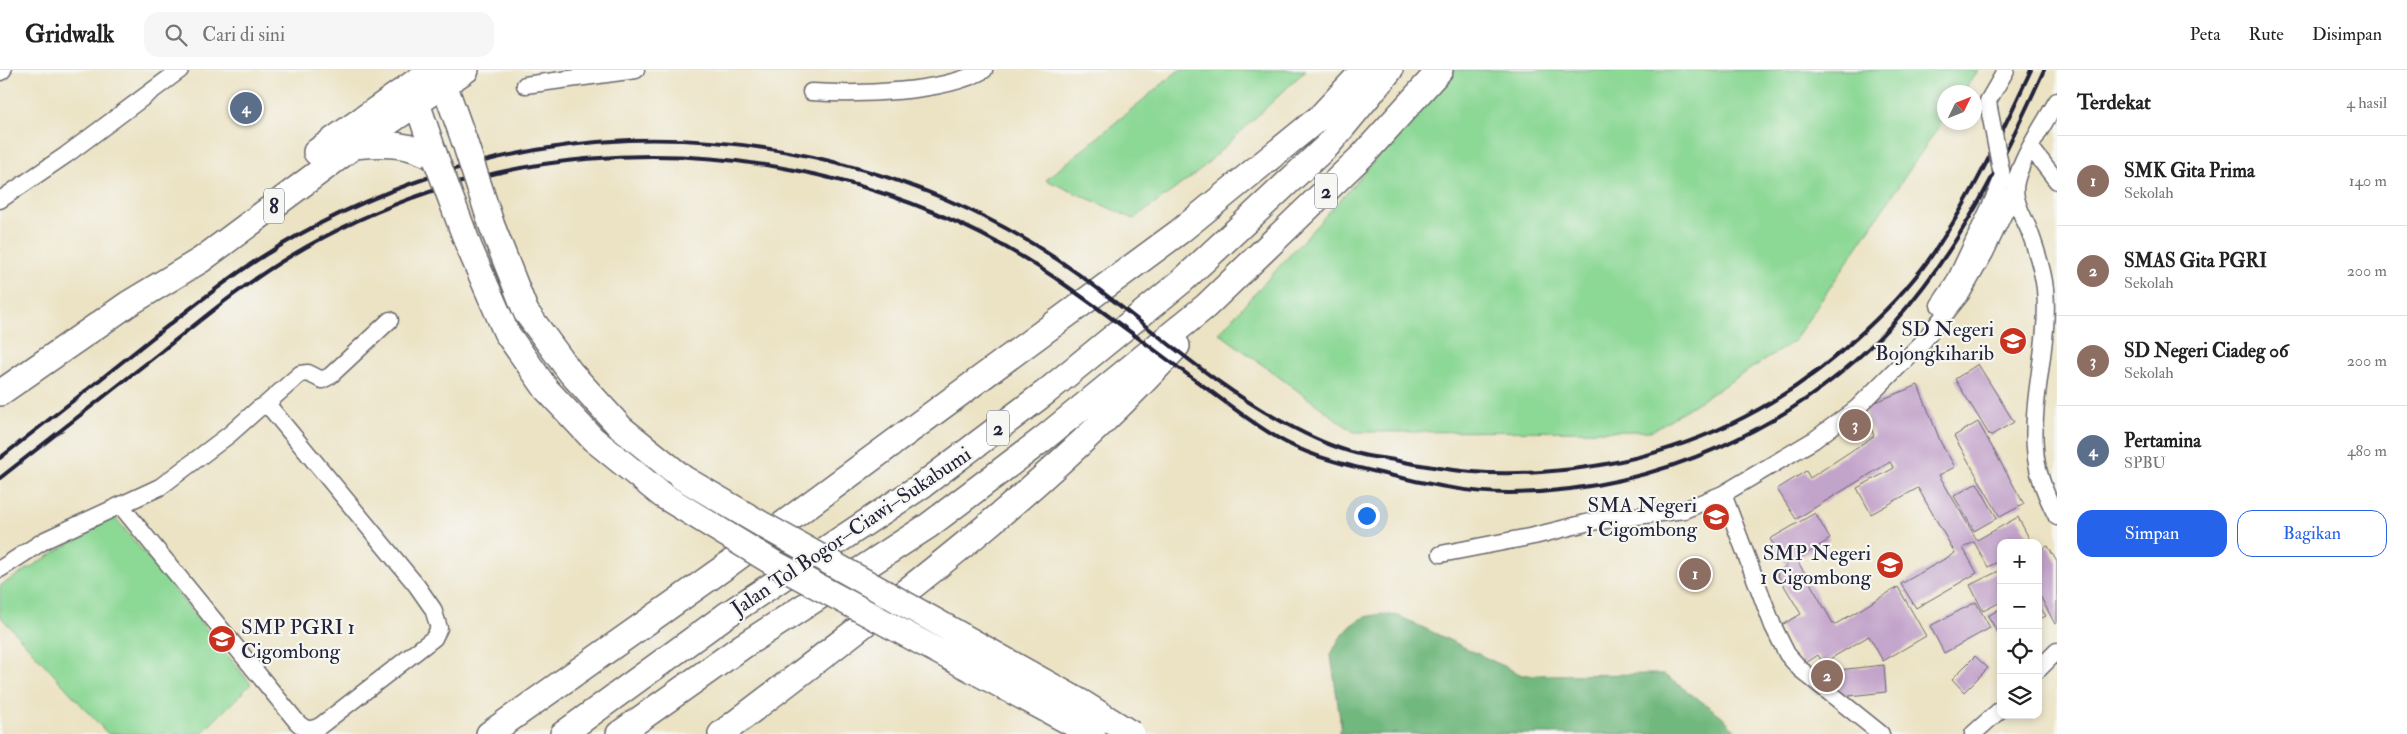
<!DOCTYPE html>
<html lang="id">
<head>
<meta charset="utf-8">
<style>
  :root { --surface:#fff; --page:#f6f6f6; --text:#222; --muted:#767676; --line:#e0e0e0; --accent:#2563eb }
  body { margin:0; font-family:"IM FELL Double Pica",serif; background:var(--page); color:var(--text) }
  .controls { position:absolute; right:15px; bottom:15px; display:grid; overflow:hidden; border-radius:10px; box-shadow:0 2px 8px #0003 }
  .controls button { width:45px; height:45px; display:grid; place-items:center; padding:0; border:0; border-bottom:1px solid var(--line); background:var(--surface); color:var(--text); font:25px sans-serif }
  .compass { position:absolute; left:1937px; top:15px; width:45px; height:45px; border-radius:50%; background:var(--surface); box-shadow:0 2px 8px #0003; rotate:47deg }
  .you { position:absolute; left:1366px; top:445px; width:18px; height:18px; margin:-12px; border:4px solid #fff; border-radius:50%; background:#1a73e8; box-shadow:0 0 0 8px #1a73e833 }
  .badge { display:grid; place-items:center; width:32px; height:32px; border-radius:50%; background:var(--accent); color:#fff; font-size:16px; font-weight:700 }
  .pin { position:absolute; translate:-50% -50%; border:2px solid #fff; box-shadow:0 1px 5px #0006 }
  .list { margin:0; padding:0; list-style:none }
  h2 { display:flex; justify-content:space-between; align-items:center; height:65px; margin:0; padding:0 20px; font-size:21px }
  h2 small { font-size:16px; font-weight:400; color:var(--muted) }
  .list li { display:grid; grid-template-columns:32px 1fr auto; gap:15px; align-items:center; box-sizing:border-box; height:90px; padding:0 20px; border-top:1px solid var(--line) }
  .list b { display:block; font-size:19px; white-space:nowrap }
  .list p { margin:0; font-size:16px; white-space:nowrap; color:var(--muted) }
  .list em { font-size:16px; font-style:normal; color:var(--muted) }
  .actions { display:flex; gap:10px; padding:15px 20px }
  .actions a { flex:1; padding:11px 0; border:1px solid var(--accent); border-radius:15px; text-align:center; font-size:18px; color:var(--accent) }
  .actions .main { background:var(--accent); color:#fff }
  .icon { flex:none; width:28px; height:28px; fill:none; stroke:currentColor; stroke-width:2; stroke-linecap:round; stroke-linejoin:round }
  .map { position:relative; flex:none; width:2057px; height:664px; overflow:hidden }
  header { display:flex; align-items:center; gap:30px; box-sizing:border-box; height:70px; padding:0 25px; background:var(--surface); border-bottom:1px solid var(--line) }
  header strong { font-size:24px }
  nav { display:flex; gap:28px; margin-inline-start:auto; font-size:18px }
  .search { width:350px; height:45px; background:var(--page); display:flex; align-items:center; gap:12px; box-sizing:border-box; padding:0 18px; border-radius:15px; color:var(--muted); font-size:19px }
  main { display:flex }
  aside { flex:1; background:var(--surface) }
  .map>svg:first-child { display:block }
</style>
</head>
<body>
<header>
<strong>Gridwalk</strong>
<div class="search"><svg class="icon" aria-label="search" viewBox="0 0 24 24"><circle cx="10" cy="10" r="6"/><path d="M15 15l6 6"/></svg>Cari di sini</div>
<nav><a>Peta</a><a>Rute</a><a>Disimpan</a></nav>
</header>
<main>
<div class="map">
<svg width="2057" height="664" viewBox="0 0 2057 664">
  <rect width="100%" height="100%" fill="#f6f6f2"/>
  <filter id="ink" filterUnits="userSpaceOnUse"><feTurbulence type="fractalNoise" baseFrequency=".02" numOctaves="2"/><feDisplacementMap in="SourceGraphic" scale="10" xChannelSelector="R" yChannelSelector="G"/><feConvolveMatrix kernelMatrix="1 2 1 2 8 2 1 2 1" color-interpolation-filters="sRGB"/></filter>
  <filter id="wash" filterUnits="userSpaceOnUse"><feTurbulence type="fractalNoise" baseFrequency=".0096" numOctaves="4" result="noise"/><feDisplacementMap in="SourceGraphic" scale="20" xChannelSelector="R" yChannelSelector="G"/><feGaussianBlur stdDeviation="1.12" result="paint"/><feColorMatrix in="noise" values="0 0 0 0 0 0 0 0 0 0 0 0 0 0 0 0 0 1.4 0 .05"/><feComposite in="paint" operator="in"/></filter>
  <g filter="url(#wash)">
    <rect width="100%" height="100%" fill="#ece3c4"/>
    <!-- green -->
    <path fill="#8cd895" stroke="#577d68" d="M1179,0h127l-108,102 -64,47 -88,-39z
      M1452,0h526l-15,22h-19v27l-151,223 -141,89 -298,1 -135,-99 138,-152z
      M114,446l137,168 -50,50h-93l-108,-118v-30z"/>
    <!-- forest -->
    <path fill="#71b87e" stroke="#4a6d5c" d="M1382,544l17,2 123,59 141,-1 59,42 16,18h-400l3,-8 -10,-71 8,-16 12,-13 13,-9z"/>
    <g id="blocks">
      <!-- building -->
      <path fill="#c2a3ca" d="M1978,294l36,58 -24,14 -35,-57z
        M1918,315l23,58 14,24 -16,8 38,65 41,-23 13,25 -30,1v17l-13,7 -14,-25 -11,6 14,25 -61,35 -15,-24 54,-31 -37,-65 -47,26 -14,-26 37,-20 -4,-6 -94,57 -19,-30 29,-18 4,7 64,-42 -11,-29z
        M1978,352l46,82 -24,13 -46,-81z
        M1977,413l20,35 -23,13 -20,-35z
        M1815,443l15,26 -33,21 37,65 64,-38 28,49 -43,25 -14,-25 -46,27 -5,-8 -15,10 -23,-39 21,-12 -25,-42 11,-6 -17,-27z
        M2048,476l9,16v61l-2,1 -17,-32v-41z
        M2001,500v32l-18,9 -13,-26z
        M1976,532l14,26 -46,25 -14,-27z
        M2038,533l8,13 -8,4z
        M2001,538v30l-13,-22z
        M1975,586l13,12 -24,24 -12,-13z
        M1884,595l2,27 -46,5 -2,-27z"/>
    </g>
  </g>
  <g filter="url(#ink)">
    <use href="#blocks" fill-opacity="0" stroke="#69666b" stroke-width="1"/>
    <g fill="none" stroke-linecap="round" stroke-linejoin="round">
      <!-- minor casing -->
      <g stroke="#69666b" stroke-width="19">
        <path id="minor" d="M0,2l3,-2
          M525,15l111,-15
          M811,22c47,3 132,1 173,-22
          M2057,31c-12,21 -42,66 -42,89 0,14 9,28 14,40 7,19 14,39 16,59 5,53 -14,106 -10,159 1,24 11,48 22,69
          M1989,38l-1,-7 18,-31
          M2031,78l26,33
          M0,130l66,-45 114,-85
          M1939,235l15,-22 43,-91 5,-14 -1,-8
          M265,335l35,-31 8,-1 14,7 8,-4 60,-56
          M1723,424l50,132 14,28 13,15 81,65
          M1441,484l93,-18 56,-14 94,-12 39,-16 91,-54 43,-32 64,-64 41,-51 23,-40 30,-63
          M0,499l45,-29 115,-53 70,-53 28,-25 7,-4 7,5 145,176 16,23 6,19 -5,10 -114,88c-10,5 -15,4 -23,-4l-176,-216
          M2038,600l19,-19
          M1973,664l28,-25"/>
      </g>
      <!-- highway casing -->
      <g stroke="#69666b" stroke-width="28">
        <path id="highway" d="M439,0l25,70
          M409,19l8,14 19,56
          M355,76c30,-3 56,-3 81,13
          M316,82l116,-82
          M0,323l128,-89 73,-44 153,-114 112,-76
          M489,664l233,-165 457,-337 141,-115 44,-47
          M563,664l162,-118 199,-132 122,-92 136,-111 146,-136 62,-75
          M619,664l124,-88 185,-120 115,-87 163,-133 158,-152 76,-84
          M721,664c158,-121 321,-240 456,-388"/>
      </g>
      <!-- minor -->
      <use href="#minor" stroke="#fff" stroke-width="16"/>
      <!-- highway -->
      <use href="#highway" stroke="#fff" stroke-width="25"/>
      <!-- rail -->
      <path stroke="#22223b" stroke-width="4" d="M0,388c50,-39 101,-79 151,-119 35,-27 69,-55 106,-79 110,-71 241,-115 372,-120 159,-5 324,42 452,136 69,51 139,115 215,153 21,11 44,21 67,26 12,3 24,3 36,6 51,10 90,15 142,11 125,-8 232,-54 323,-141 29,-27 57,-57 78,-91 35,-53 62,-113 89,-170
        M0,408c54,-42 108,-85 162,-127 41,-33 82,-67 127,-94 89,-54 193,-89 297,-98 169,-15 344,29 482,128 43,30 85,62 127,93 30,21 58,45 90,62 32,17 69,25 104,33 39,9 79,18 120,18 145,-1 290,-65 387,-173 65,-73 108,-162 148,-250"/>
      <!-- minor-bridge casing -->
      <g stroke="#69666b" stroke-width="19" stroke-linecap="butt">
        <path id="minor-bridge" d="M1989,38l12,62"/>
      </g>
      <!-- highway-bridge casing -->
      <g stroke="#69666b" stroke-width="28" stroke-linecap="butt">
        <path id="highway-bridge" d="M464,70l28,86 34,86 45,61 50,55 62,50 80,47 321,179 48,30
          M436,89l33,88 37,85 41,58 46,49 69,56 110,67 320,172"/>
      </g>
      <!-- minor-bridge -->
      <use href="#minor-bridge" stroke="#fff" stroke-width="16"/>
      <!-- highway-bridge -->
      <use href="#highway-bridge" stroke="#fff" stroke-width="25"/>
    </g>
  </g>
  <!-- icons -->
  <defs>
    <g id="school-disc" transform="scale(1.4375)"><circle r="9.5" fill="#c8321e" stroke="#f6f6f2"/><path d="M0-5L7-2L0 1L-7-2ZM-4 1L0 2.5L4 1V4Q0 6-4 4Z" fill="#fff"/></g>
  </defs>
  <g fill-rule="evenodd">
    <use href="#school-disc" x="2013" y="271"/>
    <use href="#school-disc" x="1716" y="447"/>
    <use href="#school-disc" x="1890" y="495"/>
    <use href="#school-disc" x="222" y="569"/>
  </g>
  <g text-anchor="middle" stroke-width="4.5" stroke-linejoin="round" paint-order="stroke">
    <!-- shield labels -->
    <g fill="#f6f6f2" stroke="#626272" stroke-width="1">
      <rect x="1315" y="103.5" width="22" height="35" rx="4"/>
      <rect x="264" y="118.5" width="20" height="35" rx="4"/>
      <rect x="987" y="340.5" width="22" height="35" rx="4"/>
    </g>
    <g font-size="20" font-weight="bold" fill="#22223b">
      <text x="1326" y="128">2</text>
      <text x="274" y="143">8</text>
      <text x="998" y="365">2</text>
    </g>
    <!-- poi labels -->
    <g font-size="21" fill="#22223b" stroke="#f6f6f2" text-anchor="end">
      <text x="1994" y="266">SD Negeri<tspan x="1994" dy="24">Bojongkiharib</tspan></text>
      <text x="1697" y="442">SMA Negeri<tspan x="1697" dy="24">1 Cigombong</tspan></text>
      <text x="1871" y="490">SMP Negeri<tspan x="1871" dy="24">1 Cigombong</tspan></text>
      <text x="241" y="564" text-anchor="start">SMP PGRI 1<tspan x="241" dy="24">Cigombong</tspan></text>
    </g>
    <!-- street labels -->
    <g font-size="21" fill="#22223b" stroke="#f6f6f2">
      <text transform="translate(851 461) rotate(-34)" y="7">Jalan Tol Bogor–Ciawi–Sukabumi</text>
    </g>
  </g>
</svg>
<div class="controls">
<button>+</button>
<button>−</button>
<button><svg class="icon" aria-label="locate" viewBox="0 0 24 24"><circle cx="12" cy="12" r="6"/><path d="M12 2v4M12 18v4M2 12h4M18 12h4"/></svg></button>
<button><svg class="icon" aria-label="layers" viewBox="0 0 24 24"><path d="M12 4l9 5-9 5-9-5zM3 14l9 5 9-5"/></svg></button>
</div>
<svg class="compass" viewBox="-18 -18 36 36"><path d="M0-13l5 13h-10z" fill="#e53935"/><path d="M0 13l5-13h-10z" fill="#767676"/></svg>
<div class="you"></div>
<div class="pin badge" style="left:1695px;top:504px;background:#8d6e63">1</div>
<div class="pin badge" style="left:1827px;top:606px;background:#8d6e63">2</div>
<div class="pin badge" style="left:1855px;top:355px;background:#8d6e63">3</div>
<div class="pin badge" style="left:246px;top:38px;background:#5c6f8a">4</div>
</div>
<aside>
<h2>Terdekat<small>4 hasil</small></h2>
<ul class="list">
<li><span class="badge" style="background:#8d6e63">1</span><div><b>SMK Gita Prima</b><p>Sekolah</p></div><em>140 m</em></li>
<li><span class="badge" style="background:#8d6e63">2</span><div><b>SMAS Gita PGRI</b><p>Sekolah</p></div><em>200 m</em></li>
<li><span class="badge" style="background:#8d6e63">3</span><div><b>SD Negeri Ciadeg 06</b><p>Sekolah</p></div><em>200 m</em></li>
<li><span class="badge" style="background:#5c6f8a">4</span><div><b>Pertamina</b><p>SPBU</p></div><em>480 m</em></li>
</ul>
<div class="actions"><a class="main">Simpan</a><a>Bagikan</a></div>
</aside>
</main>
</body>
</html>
